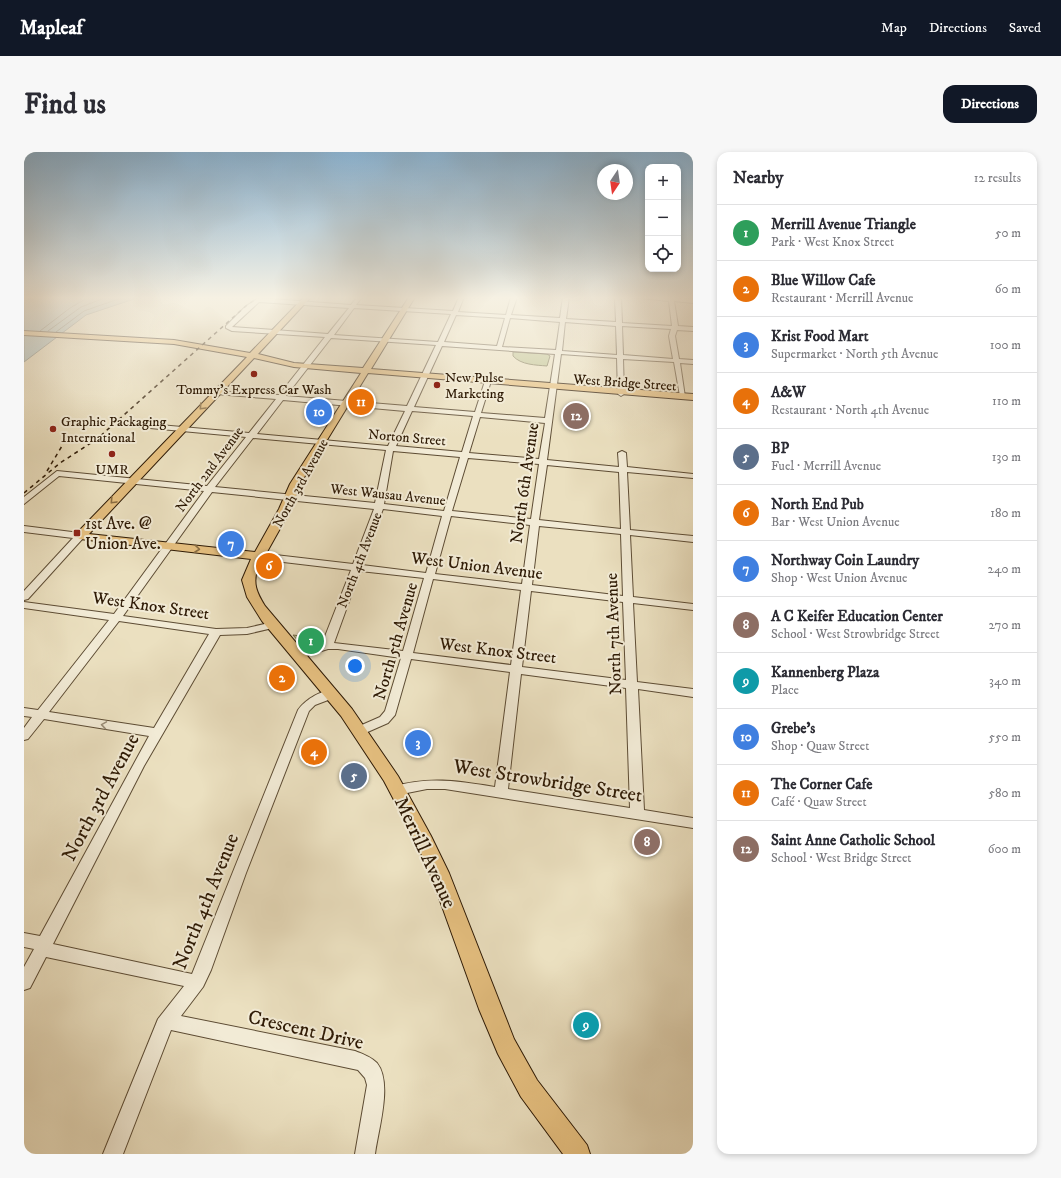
<!DOCTYPE html>
<html lang="en">
<head>
<meta charset="utf-8">
<style>
  :root { --surface:#fff; --page:#f7f7f7; --text:#2b2b33; --muted:#7c7c81; --line:#e1e1e2; --accent:#111827 }
  body { margin:0; font-family:"IM FELL DW Pica",serif; background:var(--page); color:var(--text) }
  .controls { position:absolute; right:12px; top:12px; display:grid; overflow:hidden; border-radius:8px; box-shadow:0 2px 6px #0003 }
  .controls button { width:36px; height:36px; display:grid; place-items:center; padding:0; border:0; border-bottom:1px solid var(--line); background:var(--surface); color:var(--text); font:20px sans-serif }
  .compass { position:absolute; left:573px; top:12px; width:36px; height:36px; border-radius:50%; background:var(--surface); box-shadow:0 2px 6px #0003; rotate:193deg }
  .you { position:absolute; left:331px; top:514px; width:14px; height:14px; margin:-10px; border:3px solid #fff; border-radius:50%; background:#1a73e8; box-shadow:0 0 0 6px #1a73e833 }
  .badge { display:grid; place-items:center; width:26px; height:26px; border-radius:50%; background:var(--accent); color:#fff; font-size:13px; font-weight:700 }
  .pin { position:absolute; translate:-50% -50%; border:2px solid #fff; box-shadow:0 1px 4px #0006 }
  .list { margin:0; padding:0; list-style:none }
  h2 { display:flex; justify-content:space-between; align-items:center; height:52px; margin:0; padding:0 16px; font-size:17px }
  h2 small { font-size:13px; font-weight:400; color:var(--muted) }
  .list li { display:grid; grid-template-columns:26px 1fr auto; gap:12px; align-items:center; box-sizing:border-box; height:56px; padding:0 16px; border-top:1px solid var(--line) }
  .list b { display:block; font-size:15px; white-space:nowrap }
  .list p { margin:0; font-size:13px; white-space:nowrap; color:var(--muted) }
  .list em { font-size:13px; font-style:normal; color:var(--muted) }
  .icon { flex:none; width:22px; height:22px; fill:none; stroke:currentColor; stroke-width:2; stroke-linecap:round; stroke-linejoin:round }
  .map { position:relative; flex:none; width:669px; height:1002px; overflow:hidden; border-radius:12px }
  header { display:flex; align-items:center; gap:24px; box-sizing:border-box; height:56px; padding:0 20px; background:var(--accent); color:#fff }
  header strong { font-size:19px }
  nav { display:flex; gap:22px; margin-inline-start:auto; font-size:14px }
  .intro { display:flex; align-items:center; justify-content:space-between; box-sizing:border-box; height:96px; padding:0 24px }
  h1 { margin:0; font-size:28px }
  .button { padding:10px 18px; border-radius:12px; background:var(--accent); color:#fff; font-size:14px; font-weight:700 }
  main { display:flex; gap:24px; padding:0 24px }
  aside { flex:1; background:var(--surface); border-radius:12px; box-shadow:0 2px 6px #0003 }
  .map>svg:first-child { display:block }
</style>
</head>
<body>
<header>
<strong>Mapleaf</strong>
<nav><a>Map</a><a>Directions</a><a>Saved</a></nav>
</header>
<div class="intro"><h1>Find us</h1><a class="button">Directions</a></div>
<main>
<div class="map">
<svg width="669" height="1002" viewBox="0 0 669 1002">
  <rect width="100%" height="100%" fill="#ebe0c0"/>
  <filter id="stains"><feTurbulence type="fractalNoise" baseFrequency=".005" numOctaves="4"/><feColorMatrix values="0 0 0 0 .2 0 0 0 0 .09 0 0 0 0 .02 0 0 0 .5 -.17"/></filter>
  <radialGradient id="worn" r=".72"><stop offset=".6" stop-color="#630" stop-opacity="0"/><stop offset="1" stop-color="#630" stop-opacity=".3"/></radialGradient>
  <!-- green -->
  <path fill="#bdc18e" stroke="#766e4a" d="M489,200l34,2 3,2 -3,10c-11,-1 -26,-1 -34,-10z
    M269,483l31,4c-11,15 -22,7 -31,-4z"/>
  <!-- water -->
  <path fill="#9fbabe" stroke="#727a74" d="M12,145h104l-54,18 -62,47v-61z"/>
  <g fill="none" stroke-linecap="round" stroke-linejoin="round">
    <!-- shore -->
    <path stroke="#666a62" stroke-width="1" d="M16,179l30,-23 19,-11
      M24,179l33,-24 26,-10
      M32,180l28,-21 40,-14"/>
    <!-- minor casing -->
    <g stroke="#5d4c34" stroke-width="2">
      <path id="minor" d="M333,145h5l-6,8 97,6 6,-14h5l-6,15 48,3 5,-18h6l-6,18 49,3 3,-21h6l-3,22 50,3 -1,-25h6l1,26 50,3 -3,-25 -38,-4h43l19,2v4l-19,-2 4,25 15,1v4l-16,-1 -2,6 4,23 14,1v4l-13,-1 5,34 -5,-1 -6,-34 -51,-3 1,35 -3,2 -3,-2 -1,-36 -56,-4 -14,106 72,7 -1,-14 4,-2 4,2 1,14 66,7v4l-66,-6 3,58 63,6v6l-63,-7 3,62 60,7v6l-60,-7 4,79 56,7v8l-55,-8 6,121 49,8v10l-248,-39h-18l-30,6 -5,-2 -2,-3 2,-3c37,-11 66,-6 103,0l15,-115 -99,-13 -16,56 -7,8 -25,11h-8l-2,-3 2,-3 25,-11 5,-6 16,-53 -63,-9h-10l-29,9 -6,-3 2,-2 27,-9 29,-74 -93,-11 -5,-3 5,-3 95,11 21,-55 -162,-17 -89,124 93,13 31,-1 26,-6 5,3 -1,2 -30,7 -27,1 -76,131 -91,178 139,30 106,-264c7,-10 25,-22 38,-19l2,3 -2,3 -21,8 -6,6 -63,162 -35,97 -8,17 -22,29 174,35c8,3 16,6 22,12 16,20 1,67 -2,91h-20l12,-69 -2,-7 -7,-8 -187,-40 -48,124h-20l55,-135 26,-33 -138,-29 -16,31 -6,2v-23l10,-18 -10,-2v-14l16,3 109,-200 -105,-17 -16,20 -4,1v-12l8,-11 -8,-1v-8l14,2 71,-90 -85,-12v-6l90,12 90,-123 -145,-15 -35,28v-7l33,-26 150,15 39,-49 -128,-12h-3v-4l134,12 27,-34 -60,-5 -2,-1v-2l65,4 46,-58 -93,-6 -6,-3v-2l19,-19 13,-9 93,7zM235,150l90,6 -21,26 -96,-7zM330,156l97,6 -13,28 -104,-7zM432,163l49,3 -8,28 -53,-4zM486,166l50,4 -4,28 -54,-3zM541,170l51,4 1,29 -55,-4zM598,174l49,3 -2,7 4,23 -50,-4zM307,186l105,7 -29,61 -121,-10zM418,194l113,8 -10,64 -64,-5 10,-32 -3,-2 -3,2 -10,31 -61,-5zM259,248l122,11 -17,35 -131,-12zM388,259l61,5 -11,36 -66,-6zM456,265l65,6 -6,36 -70,-6zM229,286l133,12 -11,53 -160,-16zM369,299l67,6 -16,54 -60,-7zM444,306l71,6 -8,55 -79,-8zM523,313l72,7 2,57 -82,-9zM359,357l59,7 -16,57 -64,-8zM427,364l79,9 -8,59 -87,-10zM515,374l82,8 2,62 -91,-11zM336,419l64,7 -21,73 -69,-8zM409,427l88,11 -10,75 -98,-12zM507,439l92,11 3,78 -104,-13zM95,469l90,13 -55,94 -105,-16zM497,522l105,14 4,120 -122,-19z
        M0,374l56,7 5,3 -57,63 -4,1v-9l49,-53 -49,-6z"/>
    </g>
    <!-- major casing -->
    <g stroke="#2e1a05" stroke-width="2">
      <path id="major" d="M280,145h7l-53,57 36,9 69,5 46,-71h6l-44,72 322,25v6l-325,-27 -68,111 -9,25 -33,59c-6,15 -1,25 7,38l87,103 46,67 33,60 18,37 65,166 23,41 50,65 3,9h-27l-42,-57 -23,-43 -19,-45 -49,-136 -17,-37 -29,-55 -43,-65 -79,-95 -15,-24 -5,-17 9,-21 -171,-20 -6,-3 173,-179 -73,-13 -150,-9v-4l150,9 76,13zM230,206l40,9 67,6 -71,111 -11,25 -24,43 -166,-18z"/>
    </g>
    <!-- minor -->
    <use href="#minor" fill="#f2ebd6" fill-rule="evenodd"/>
    <!-- major -->
    <use href="#major" fill="#e6c080" fill-rule="evenodd"/>
    <!-- rail -->
    <path stroke="#2e1a05" stroke-width="1.5" stroke-dasharray="4 4" stroke-linecap="butt" d="M23,319l15,-25
      M0,341l36,-30 37,-24 150,-134 12,-8"/>
  </g>
  <!-- one-way arrows -->
  <defs><path id="oneway-chevron" d="M-2-3.5L2.5 0L-2 3.5" fill="none" stroke-width="1.6" stroke-linecap="round" stroke-linejoin="round"/></defs>
  <g stroke="#8a6d42">
    <use href="#oneway-chevron" transform="translate(178 255) rotate(133)"/>
    <use href="#oneway-chevron" transform="translate(89 349) rotate(133)"/>
    <use href="#oneway-chevron" transform="translate(173 397) rotate(6)"/>
  </g>
  <use stroke="#9a8d78" href="#oneway-chevron" transform="translate(80 573) rotate(-171)"/>
  <!-- sky -->
  <linearGradient id="sky" x2="0" y2="1"><stop stop-color="#8bb6d7"/><stop offset="0.51" stop-color="#f6f1e3"/><stop offset="1" stop-color="#f6f1e3" stop-opacity="0"/></linearGradient>
  <rect width="669" height="286" fill="url(#sky)"/>
  <!-- markers -->
  <g fill="#8f2418" stroke="#f2ebd6" stroke-width="1.5">
    <circle cx="230" cy="222" r="4"/>
    <circle cx="413" cy="233" r="4"/>
    <circle cx="29" cy="277" r="4"/>
    <circle cx="88" cy="302" r="4"/>
    <rect x="49" y="377" width="8" height="8" rx="2"/>
  </g>
  <g text-anchor="middle" stroke-width="4" stroke-linejoin="round" paint-order="stroke">
    <!-- far-poi labels -->
    <g font-size="14" fill="#2e1a05" stroke="#f2ebd6" text-anchor="start">
      <text x="421" y="230">New Pulse<tspan x="421" dy="16">Marketing</tspan></text>
      <text x="230" y="242" text-anchor="middle">Tommy's Express Car Wash</text>
      <text x="37" y="274">Graphic Packaging<tspan x="37" dy="16">International</tspan></text>
      <text x="88" y="322" text-anchor="middle">UMR</text>
    </g>
    <!-- far-street labels -->
    <g font-size="14" fill="#2e1a05" stroke="#f2ebd6">
      <text transform="translate(601 230) rotate(4)" y="5">West Bridge Street</text>
      <text transform="translate(383 285) rotate(5)" y="5">Norton Street</text>
      <text transform="translate(185 317) rotate(-53)" y="5">North 2nd Avenue</text>
      <text transform="translate(276 331) rotate(-61)" y="5">North 3rd Avenue</text>
      <text transform="translate(364 342) rotate(6)" y="5">West Wausau Avenue</text>
      <text transform="translate(335 408) rotate(-69)" y="5">North 4th Avenue</text>
    </g>
    <!-- street labels -->
    <g font-size="17" fill="#2e1a05" stroke="#f2ebd6">
      <text transform="translate(500 331) rotate(-82)" y="6">North 6th Avenue</text>
      <text transform="translate(453 413) rotate(7)" y="6">West Union Avenue</text>
      <text transform="translate(127 453) rotate(8)" y="6">West Knox Street</text>
      <text transform="translate(589 482) rotate(-92)" y="6">North 7th Avenue</text>
      <text transform="translate(371 489) rotate(-74)" y="6">North 5th Avenue</text>
      <text transform="translate(474 498) rotate(7)" y="6">West Knox Street</text>
    </g>
    <!-- poi labels -->
    <g font-size="17" fill="#2e1a05" stroke="#f2ebd6" text-anchor="start">
      <text x="61" y="377">1st Ave. @<tspan x="61" dy="20">Union Ave.</tspan></text>
    </g>
    <!-- near-street labels -->
    <g font-size="20" fill="#2e1a05" stroke="#f2ebd6">
      <text transform="translate(524 628) rotate(9)" y="7">West Strowbridge Street</text>
      <text transform="translate(76 645) rotate(-62)" y="7">North 3rd Avenue</text>
      <text transform="translate(402 700) rotate(65)" y="7">Merrill Avenue</text>
      <text transform="translate(181 749) rotate(-68)" y="7">North 4th Avenue</text>
      <text transform="translate(282 877) rotate(13)" y="7">Crescent Drive</text>
    </g>
  </g>
  <rect width="100%" height="100%" filter="url(#stains)"/>
  <rect width="100%" height="100%" fill="url(#worn)"/>
</svg>
<div class="controls">
<button>+</button>
<button>−</button>
<button><svg class="icon" aria-label="locate" viewBox="0 0 24 24"><circle cx="12" cy="12" r="6"/><path d="M12 2v4M12 18v4M2 12h4M18 12h4"/></svg></button>
</div>
<svg class="compass" viewBox="-18 -18 36 36"><path d="M0-13l5 13h-10z" fill="#e53935"/><path d="M0 13l5-13h-10z" fill="#7c7c81"/></svg>
<div class="you"></div>
<div class="pin badge" style="left:287px;top:489px;background:#2e9e5b">1</div>
<div class="pin badge" style="left:258px;top:526px;background:#e8710a">2</div>
<div class="pin badge" style="left:394px;top:591px;background:#3f7fe0">3</div>
<div class="pin badge" style="left:290px;top:600px;background:#e8710a">4</div>
<div class="pin badge" style="left:330px;top:624px;background:#5c6f8a">5</div>
<div class="pin badge" style="left:245px;top:414px;background:#e8710a">6</div>
<div class="pin badge" style="left:207px;top:392px;background:#3f7fe0">7</div>
<div class="pin badge" style="left:623px;top:690px;background:#8d6e63">8</div>
<div class="pin badge" style="left:562px;top:873px;background:#0f9aa8">9</div>
<div class="pin badge" style="left:295px;top:260px;background:#3f7fe0">10</div>
<div class="pin badge" style="left:337px;top:250px;background:#e8710a">11</div>
<div class="pin badge" style="left:552px;top:264px;background:#8d6e63">12</div>
</div>
<aside>
<h2>Nearby<small>12 results</small></h2>
<ul class="list">
<li><span class="badge" style="background:#2e9e5b">1</span><div><b>Merrill Avenue Triangle</b><p>Park · West Knox Street</p></div><em>50 m</em></li>
<li><span class="badge" style="background:#e8710a">2</span><div><b>Blue Willow Cafe</b><p>Restaurant · Merrill Avenue</p></div><em>60 m</em></li>
<li><span class="badge" style="background:#3f7fe0">3</span><div><b>Krist Food Mart</b><p>Supermarket · North 5th Avenue</p></div><em>100 m</em></li>
<li><span class="badge" style="background:#e8710a">4</span><div><b>A&amp;W</b><p>Restaurant · North 4th Avenue</p></div><em>110 m</em></li>
<li><span class="badge" style="background:#5c6f8a">5</span><div><b>BP</b><p>Fuel · Merrill Avenue</p></div><em>130 m</em></li>
<li><span class="badge" style="background:#e8710a">6</span><div><b>North End Pub</b><p>Bar · West Union Avenue</p></div><em>180 m</em></li>
<li><span class="badge" style="background:#3f7fe0">7</span><div><b>Northway Coin Laundry</b><p>Shop · West Union Avenue</p></div><em>240 m</em></li>
<li><span class="badge" style="background:#8d6e63">8</span><div><b>A C Keifer Education Center</b><p>School · West Strowbridge Street</p></div><em>270 m</em></li>
<li><span class="badge" style="background:#0f9aa8">9</span><div><b>Kannenberg Plaza</b><p>Place</p></div><em>340 m</em></li>
<li><span class="badge" style="background:#3f7fe0">10</span><div><b>Grebe's</b><p>Shop · Quaw Street</p></div><em>550 m</em></li>
<li><span class="badge" style="background:#e8710a">11</span><div><b>The Corner Cafe</b><p>Café · Quaw Street</p></div><em>580 m</em></li>
<li><span class="badge" style="background:#8d6e63">12</span><div><b>Saint Anne Catholic School</b><p>School · West Bridge Street</p></div><em>600 m</em></li>
</ul>
</aside>
</main>
</body>
</html>
